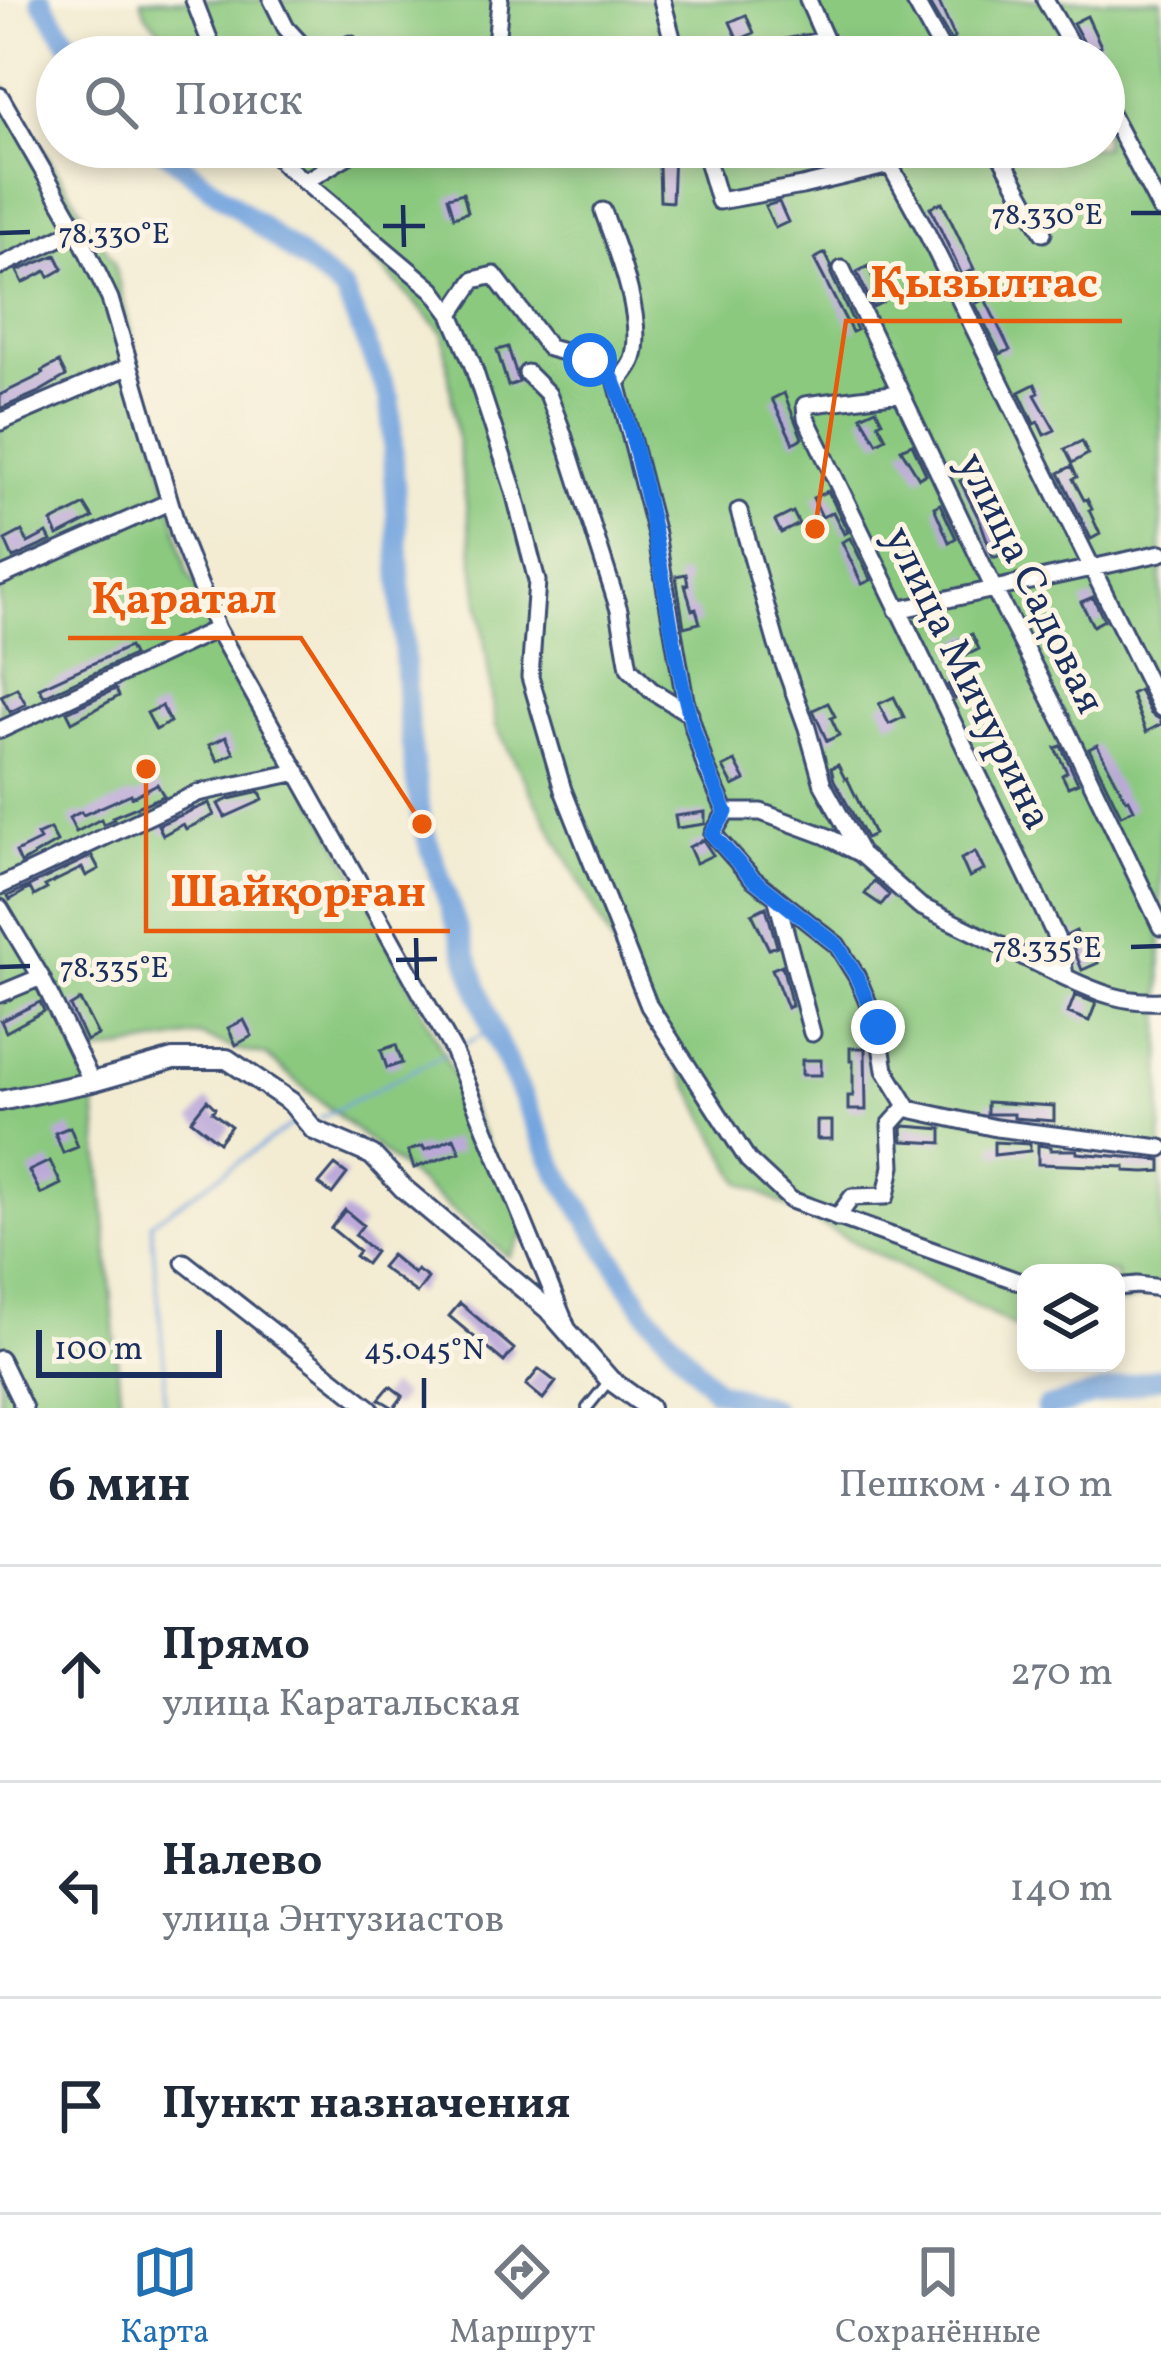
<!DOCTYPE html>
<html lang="ru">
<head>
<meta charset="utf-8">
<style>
  :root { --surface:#fff; --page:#f6f6f7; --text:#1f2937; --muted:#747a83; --line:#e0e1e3; --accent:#1f6fb2 }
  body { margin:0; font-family:Vollkorn,serif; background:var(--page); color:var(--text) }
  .controls { position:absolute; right:36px; bottom:36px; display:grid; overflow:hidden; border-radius:24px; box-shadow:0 6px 18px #0003 }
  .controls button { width:108px; height:108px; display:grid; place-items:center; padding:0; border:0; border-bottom:3px solid var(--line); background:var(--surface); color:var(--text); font:60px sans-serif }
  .scale { position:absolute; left:36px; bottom:30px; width:186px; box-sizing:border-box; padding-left:12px; border:6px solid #1b2f5e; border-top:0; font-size:33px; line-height:42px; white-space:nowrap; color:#1b2f5e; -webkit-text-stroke:9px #fcf5e5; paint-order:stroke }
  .stop { position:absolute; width:36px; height:36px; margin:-27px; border:9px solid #1a73e8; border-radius:50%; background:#fff }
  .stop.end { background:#1a73e8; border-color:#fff; box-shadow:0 3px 12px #0008 }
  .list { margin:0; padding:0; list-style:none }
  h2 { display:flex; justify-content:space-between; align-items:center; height:156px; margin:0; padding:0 48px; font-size:51px }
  h2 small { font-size:39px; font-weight:400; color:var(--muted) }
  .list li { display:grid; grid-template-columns:78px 1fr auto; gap:36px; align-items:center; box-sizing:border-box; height:216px; padding:0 48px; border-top:3px solid var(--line) }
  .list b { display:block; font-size:45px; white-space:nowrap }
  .list p { margin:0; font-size:39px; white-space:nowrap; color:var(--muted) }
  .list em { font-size:39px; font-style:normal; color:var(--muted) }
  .icon { flex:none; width:66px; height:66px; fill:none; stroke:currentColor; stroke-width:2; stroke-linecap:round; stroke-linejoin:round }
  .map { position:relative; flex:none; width:1161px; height:1408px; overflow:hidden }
  .search { position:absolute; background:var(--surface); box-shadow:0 6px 18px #0003; left:36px; right:36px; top:36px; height:132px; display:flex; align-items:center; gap:30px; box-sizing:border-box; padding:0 42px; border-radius:66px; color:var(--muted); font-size:45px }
  .sheet { height:804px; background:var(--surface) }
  nav { display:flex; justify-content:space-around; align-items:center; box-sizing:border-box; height:168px; border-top:3px solid var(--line); background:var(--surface); font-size:33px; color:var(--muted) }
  nav a { display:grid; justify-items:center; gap:6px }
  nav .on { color:var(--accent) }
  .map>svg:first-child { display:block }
</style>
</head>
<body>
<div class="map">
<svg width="1161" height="1408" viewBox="0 0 1161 1408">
  <rect width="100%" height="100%" fill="#fcf5e5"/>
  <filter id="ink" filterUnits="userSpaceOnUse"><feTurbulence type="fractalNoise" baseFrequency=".00833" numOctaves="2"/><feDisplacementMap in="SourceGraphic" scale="24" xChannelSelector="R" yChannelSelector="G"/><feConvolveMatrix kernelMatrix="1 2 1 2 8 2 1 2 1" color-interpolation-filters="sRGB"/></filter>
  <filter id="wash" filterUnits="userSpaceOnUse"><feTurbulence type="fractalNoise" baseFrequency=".004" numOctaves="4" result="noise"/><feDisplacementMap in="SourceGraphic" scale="48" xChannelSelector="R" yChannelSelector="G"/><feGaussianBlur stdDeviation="2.7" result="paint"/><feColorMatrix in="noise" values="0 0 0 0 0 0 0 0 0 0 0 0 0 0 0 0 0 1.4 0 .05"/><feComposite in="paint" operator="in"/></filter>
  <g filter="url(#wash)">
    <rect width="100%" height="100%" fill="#f3ecd3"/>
    <!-- green -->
    <path fill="#8bc97f" stroke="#537c6e" stroke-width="3" d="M141,0h1020v1291l-45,14v-32h-90v60l-286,-151 -244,-456 -53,-393 -174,-186h835v-90h-919l-39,-42z
      M0,81l114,181 73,309 174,313 167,344 -19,29 -244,-202 -24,-4 -42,-16 -108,19 30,354h-121z"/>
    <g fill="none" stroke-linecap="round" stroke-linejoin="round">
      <!-- stream -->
      <path stroke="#75a5df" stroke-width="3" d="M461,1046l31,-16
        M320,1118l127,-65
        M164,1408l1,-37 -14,-148 142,-99"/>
      <!-- river -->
      <path stroke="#75a5df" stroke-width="21" d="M41,0l37,57
        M159,147l185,144 46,108 18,321 14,104 70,206 65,141 87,138 71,81 57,18
        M1046,1408l115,-31"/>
    </g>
    <g id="blocks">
      <!-- building -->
      <path fill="#bca9d9" d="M938,0l17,38 -4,3 -22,-38z
        M746,15l8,18 -16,7 -8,-18z
        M1087,16l14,30 -12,6 -16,-29z
        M637,147h19v6h18l-2,49 -12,-1 -1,-35 -23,-2z
        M463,193l5,19 -14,5 -6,-20z
        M779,202l9,20 -13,6 -10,-22z
        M942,202l32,67 -12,6 -32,-68z
        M825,253l6,12v9l26,56 -5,2 -38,-73z
        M56,255l7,14 -14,8 -3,-6 -23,12 -6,-12z
        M868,266l15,36 -10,5 -16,-35z
        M985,299l25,51 -10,4 -25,-50z
        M508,347l11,35 -11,4 -11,-36z
        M59,362l7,14 -27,16 -39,17v-14l43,-21 -1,-3z
        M1035,384l4,9 -4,2 20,35 -11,5 -6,-13 -4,2 -15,-32z
        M784,393l18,45 -9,5 -21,-44z
        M876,409l6,12 -4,2 8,15 -9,5 -16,-27z
        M1082,441l6,13 -16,9 -7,-14z
        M912,444l14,30 -7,4 -18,-29z
        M1072,466l5,11 -4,2 11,21 3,-1 5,10 -3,1 11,24 -9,5 -32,-66z
        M970,476l35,77 -9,4h-3l-12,-34 -21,-42z
        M828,491l20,41 -4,2 -11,-22 -11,5 -9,-19z
        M940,504l16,34 -7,4 -15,-35z
        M85,505l8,13 -35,18 -6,-14z
        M793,512l6,12 -18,9 -6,-12z
        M22,531l6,12 19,-10 4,8 -38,17 -8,-18z
        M850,538l21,42 -9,4 -20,-42z
        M686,574l2,11h-3l7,25 4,-1 4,14 -16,4 -8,-51z
        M1093,597l11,23 -11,6 -12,-24z
        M972,634l7,15 -16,8 -7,-15z
        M129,647l4,8 -89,41 -5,-8z
        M969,675l7,14 -21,10 -7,-14z
        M17,688l9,16 -16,8 -9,-16z
        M116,689l3,7 -47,26 -5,-10z
        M1139,690l12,24 10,6v4l-15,8 -15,-38z
        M894,697l10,20 -15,7 -10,-20z
        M828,703l7,13 -4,2 8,17 -12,6 -14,-31z
        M162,706l8,16 -14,8 -9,-17z
        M226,737l8,16 -16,8 -9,-16z
        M1097,745l29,55 3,-1 5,10 -13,6 -32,-66z
        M1061,746l17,37 -10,4 -6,-12 5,-3 -12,-24z
        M735,761l10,19 -12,6 -10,-19z
        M838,765l7,14 2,-1 27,56 -8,4 -32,-58 -3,-12z
        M157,784l7,12 -52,21 2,2 -11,5 -2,-5 -25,13 -7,-14 12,-6 2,3 48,-21 1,3z
        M260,792l3,8 -38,17 -7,-13 11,-5z
        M209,803l5,12 -28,14 -3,-5 -20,11 -5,-10z
        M705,812v12l-28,4 -2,-12z
        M50,829l7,13 -36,21 -5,-11 24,-12 -3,-5z
        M703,840l10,15 -17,8 -7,-16z
        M975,852l9,18 -15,7 -8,-18z
        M92,856l7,13 -13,7 -4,-8 -37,18 2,3 -13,7 -4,-8 -20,12 -2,-4z
        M874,881l15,14 -8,10 -16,-11z
        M766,907l11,39 -8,3 -17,-35z
        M1076,931l9,18 5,-3 8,17 -16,7 -14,-35z
        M782,965l10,41 -5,2 -15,-39z
        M1075,995l21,8 -7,18 -21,-8z
        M80,1000l18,35 -12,6 -16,-35z
        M40,1002l4,9 -38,21 -5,-11z
        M244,1020l8,16 -16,9 -8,-17z
        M396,1045l6,18 -15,5 -6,-18z
        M850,1048h15l1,62h-18v-14h5v-35h-3z
        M802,1060h19v15h-19z
        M207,1100l8,8 -3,4 19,14 -12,16 -28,-22z
        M987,1102l67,4v15l-40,-3v-4h-27z
        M817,1121h15v18h-15z
        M905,1126l37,3v14l-39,-2 -1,-12z
        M70,1127l8,20 -15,6 -8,-20z
        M454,1138l6,14 -46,16 -6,-17 15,-5 2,4z
        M994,1142l36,2v7l-36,4z
        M1038,1145l13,2v3h26v3l84,7v11l-16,1 -20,-1v-4l-87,-3z
        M50,1161l11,23 -20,10 -12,-23z
        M335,1165l12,9 -15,20 -13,-10z
        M345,1210l18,15 -8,10 20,17 -9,12 -11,-8 4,-5 -28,-23z
        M391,1255l23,19 3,-4 11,8 -11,15 -36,-26z
        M460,1303l54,46 -10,13 -55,-46z
        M539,1369l17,13 -13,17 -17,-14z
        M390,1386l13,10 -9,12 -15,-9z"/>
    </g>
  </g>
  <g filter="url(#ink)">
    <use href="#blocks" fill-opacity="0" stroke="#3b4b70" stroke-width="3"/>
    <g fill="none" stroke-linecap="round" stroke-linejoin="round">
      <!-- service casing -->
      <g stroke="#3b4b70" stroke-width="14">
        <path id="service" d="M587,1408l22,-27"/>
      </g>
      <!-- minor casing -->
      <g stroke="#3b4b70" stroke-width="21">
        <path id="minor" d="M194,0l22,57
          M272,0l14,28 25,27 23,-1 16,-10
          M662,0l15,57
          M808,0l25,57
          M914,0l32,57
          M1045,0l33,57
          M495,57l5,-57
          M742,57l83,-17
          M0,96l77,134 33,69 70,237 37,93 236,421 113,275
          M1104,102l57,108
          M268,147l18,19 147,124 18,24 21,49 41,125 24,93 -7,96 33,113 86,216 99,154 43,40 235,84
          M518,147l1,1
          M703,147l16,54 83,-15 88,-21
          M880,147l43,78 238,483
          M996,147l47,86
          M304,182l58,-35
          M603,211c14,38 42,108 30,148 -3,9 -11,17 -16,24l39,151 29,166 20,65 21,47 -13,22 39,44 85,67 20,32 21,50 7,43 24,39 87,19 165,20
          M0,266l77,-36
          M842,269l152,320 69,134 98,204
          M451,314l23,-34 20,-5 55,73 55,15 13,20
          M527,373l21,21 13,34 58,182 10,58 22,22 39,24
          M900,393l-95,12 1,13 235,487 20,43 4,29c33,16 59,26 96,24
          M0,422l130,-56
          M739,511l38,134 30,83 16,57 37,67
          M0,577l169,-75
          M897,610l264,-57
          M0,730l217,-101
          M726,812h35l65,24 35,18 59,52 145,71
          M0,886l198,-93 100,-21
          M777,900l35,133
          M0,908l41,69 51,105
          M0,994l41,-17
          M837,1218l15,-21 34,-1 6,-30 -2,-41 17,-19
          M184,1262l186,146
          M1116,1287l21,-2 24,3
          M0,1359l24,49"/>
      </g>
      <!-- tertiary casing -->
      <g stroke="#3b4b70" stroke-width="24">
        <path id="tertiary" d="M0,1101l92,-19 81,-23h54l64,43 23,28 58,25 31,33 145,121 62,71 39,28"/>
      </g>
      <!-- service -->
      <use href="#service" stroke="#fff" stroke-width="8"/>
      <!-- minor -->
      <use href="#minor" stroke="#fff" stroke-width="15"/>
      <!-- tertiary -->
      <use href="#tertiary" stroke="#fff" stroke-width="18"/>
    </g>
  </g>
  <g fill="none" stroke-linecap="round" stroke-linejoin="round" filter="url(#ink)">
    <!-- route -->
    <path stroke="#1a73e8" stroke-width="15" d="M590,360l14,3c21,33 28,76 38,114 18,73 27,147 43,220 9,40 24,78 41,115l-14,22 40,44 85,67 20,32 21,50"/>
  </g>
  <!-- ticks -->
  <path fill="none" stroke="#1b2f5e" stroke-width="4.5" d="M403,205l1,42M1131,213h30M383,226h42M0,233l30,-1M416,938l1,42M1131,947l30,-1M396,960l41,-1M0,967l30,-1M424,1378v30"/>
  <g text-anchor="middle" stroke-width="10" stroke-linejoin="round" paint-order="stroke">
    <!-- street labels -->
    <g font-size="42" fill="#1b2f5e" stroke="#fcf5e5">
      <text transform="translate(1033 582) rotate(64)" y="15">улица Садовая</text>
      <text transform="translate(970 677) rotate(64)" y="15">улица Мичурина</text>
    </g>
  </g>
  <g font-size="30" text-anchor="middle" fill="#1b2f5e" stroke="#fcf5e5" stroke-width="10" stroke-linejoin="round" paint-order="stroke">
    <text x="1047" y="224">78.330°E</text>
    <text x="114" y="243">78.330°E</text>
    <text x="1047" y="957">78.335°E</text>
    <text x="114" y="977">78.335°E</text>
    <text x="424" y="1359">45.045°N</text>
  </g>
  <!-- callouts -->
  <path fill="none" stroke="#e8590c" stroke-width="4.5" d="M815 529L846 321H1122M422 824L301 638H68M146 769L146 931H450"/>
  <g fill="#e8590c" stroke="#fcf5e5" stroke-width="4.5">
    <circle cx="815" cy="529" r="12"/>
    <circle cx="422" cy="824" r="12"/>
    <circle cx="146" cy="769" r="12"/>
  </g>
  <g font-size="45" text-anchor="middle" font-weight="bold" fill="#e8590c" stroke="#fcf5e5" stroke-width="10" stroke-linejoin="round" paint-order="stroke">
    <text x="984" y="297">Қызылтас</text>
    <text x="184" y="613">Қаратал</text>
    <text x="298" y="906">Шайқорған</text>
  </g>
</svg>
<div class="controls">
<button><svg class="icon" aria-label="layers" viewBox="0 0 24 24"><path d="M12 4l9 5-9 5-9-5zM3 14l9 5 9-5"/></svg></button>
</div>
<div class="scale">100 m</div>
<div class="stop" style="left:590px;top:360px"></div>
<div class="stop end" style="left:878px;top:1027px"></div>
<div class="search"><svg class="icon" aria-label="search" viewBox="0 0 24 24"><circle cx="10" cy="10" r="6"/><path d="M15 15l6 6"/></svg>Поиск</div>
</div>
<section class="sheet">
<h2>6 мин<small>Пешком · 410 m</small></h2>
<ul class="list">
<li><svg class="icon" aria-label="ahead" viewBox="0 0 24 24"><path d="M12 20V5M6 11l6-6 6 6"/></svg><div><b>Прямо</b><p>улица Каратальская</p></div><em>270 m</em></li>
<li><svg class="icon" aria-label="left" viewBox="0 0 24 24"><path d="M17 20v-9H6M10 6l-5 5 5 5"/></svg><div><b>Налево</b><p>улица Энтузиастов</p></div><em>140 m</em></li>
<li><svg class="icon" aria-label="arrive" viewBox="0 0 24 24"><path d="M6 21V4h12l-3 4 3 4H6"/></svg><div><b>Пункт назначения</b></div></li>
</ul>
</section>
<nav>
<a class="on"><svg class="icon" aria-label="map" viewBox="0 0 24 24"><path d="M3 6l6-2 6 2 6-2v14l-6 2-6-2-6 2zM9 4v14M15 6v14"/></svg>Карта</a>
<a><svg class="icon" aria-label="directions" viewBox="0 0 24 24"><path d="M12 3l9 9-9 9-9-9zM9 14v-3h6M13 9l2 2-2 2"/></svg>Маршрут</a>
<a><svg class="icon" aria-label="saved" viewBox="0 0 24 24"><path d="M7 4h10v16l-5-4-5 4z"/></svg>Сохранённые</a>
</nav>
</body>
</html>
